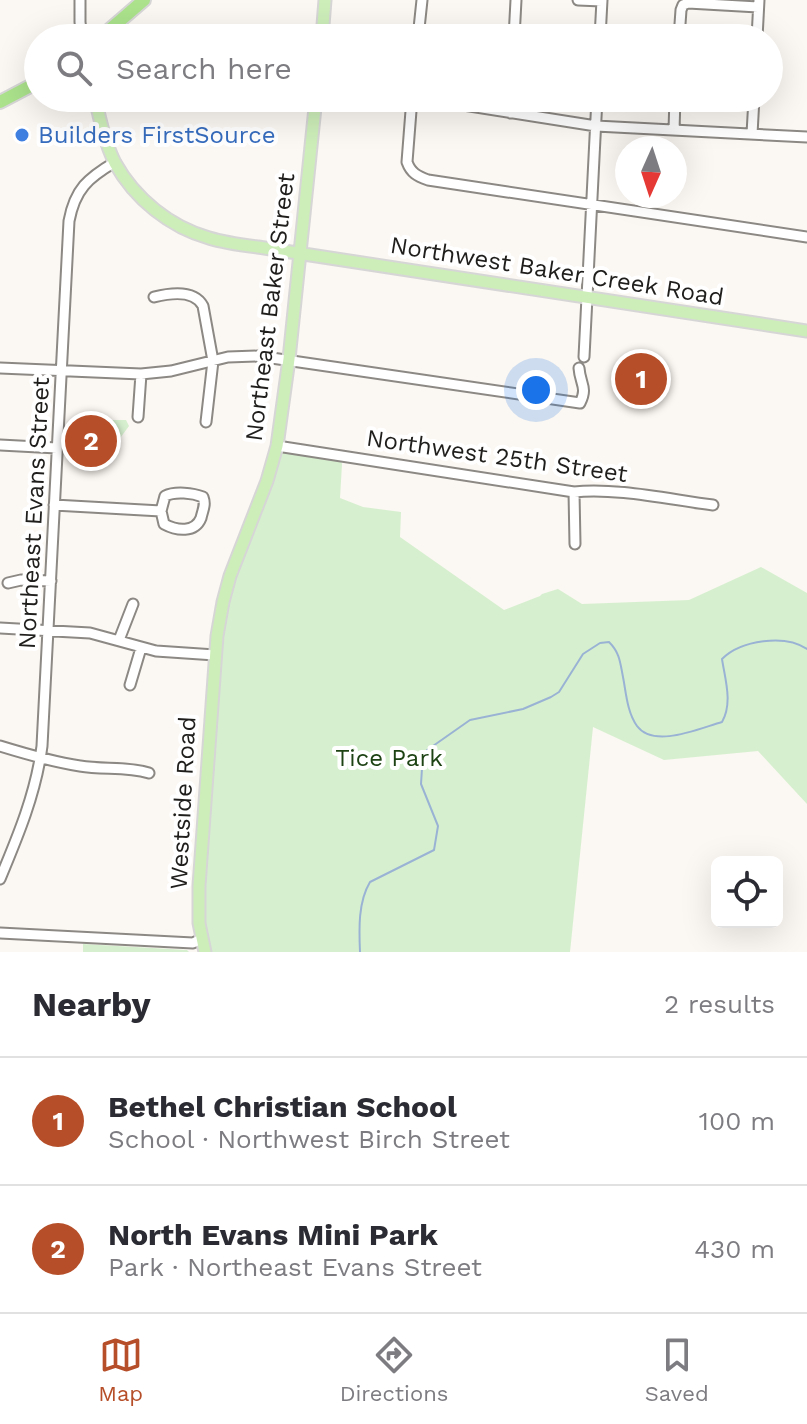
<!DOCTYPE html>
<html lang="en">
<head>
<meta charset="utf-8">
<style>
  :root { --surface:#fff; --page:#f7f7f7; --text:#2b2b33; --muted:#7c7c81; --line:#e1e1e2; --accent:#b64f29 }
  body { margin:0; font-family:"Work Sans",sans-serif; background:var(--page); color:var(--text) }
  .controls { position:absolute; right:24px; bottom:24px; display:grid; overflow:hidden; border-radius:12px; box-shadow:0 8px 32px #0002 }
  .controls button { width:72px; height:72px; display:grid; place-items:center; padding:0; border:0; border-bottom:2px solid var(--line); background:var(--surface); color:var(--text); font:40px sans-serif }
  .compass { position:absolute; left:615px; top:136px; width:72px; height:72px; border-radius:50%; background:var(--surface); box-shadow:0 8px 32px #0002; rotate:183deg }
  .you { position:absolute; left:536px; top:390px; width:28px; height:28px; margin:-20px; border:6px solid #fff; border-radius:50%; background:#1a73e8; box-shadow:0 0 0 12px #1a73e833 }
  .badge { display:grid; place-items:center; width:52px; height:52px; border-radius:50%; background:var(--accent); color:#fff; font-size:26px; font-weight:700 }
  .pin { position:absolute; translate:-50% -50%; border:4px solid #fff; box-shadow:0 2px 8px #0006 }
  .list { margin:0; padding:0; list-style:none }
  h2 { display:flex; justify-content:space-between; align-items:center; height:104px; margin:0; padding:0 32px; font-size:34px }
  h2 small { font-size:26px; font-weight:400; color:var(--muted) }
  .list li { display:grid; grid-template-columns:52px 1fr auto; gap:24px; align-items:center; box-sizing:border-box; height:128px; padding:0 32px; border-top:2px solid var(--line) }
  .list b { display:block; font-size:30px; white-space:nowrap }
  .list p { margin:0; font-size:26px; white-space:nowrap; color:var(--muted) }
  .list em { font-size:26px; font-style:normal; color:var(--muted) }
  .icon { flex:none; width:44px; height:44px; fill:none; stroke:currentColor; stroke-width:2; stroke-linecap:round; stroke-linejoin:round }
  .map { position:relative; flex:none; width:807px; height:952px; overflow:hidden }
  .search { position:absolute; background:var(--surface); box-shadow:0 8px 32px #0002; left:24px; right:24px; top:24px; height:88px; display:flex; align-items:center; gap:20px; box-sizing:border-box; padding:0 28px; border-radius:44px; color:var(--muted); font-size:30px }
  .sheet { height:360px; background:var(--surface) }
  nav { display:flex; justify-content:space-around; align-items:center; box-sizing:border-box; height:112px; border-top:2px solid var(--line); background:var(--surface); font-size:22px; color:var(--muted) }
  nav a { display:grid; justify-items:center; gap:4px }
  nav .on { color:var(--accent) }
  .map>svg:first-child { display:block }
</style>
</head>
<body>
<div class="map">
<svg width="807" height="952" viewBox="0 0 807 952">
  <rect width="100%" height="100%" fill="#fbf7f2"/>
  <!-- green -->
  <path fill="#d6f0cf" d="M100,420h26l3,6 -20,27 -45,-2 1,-22 34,1z
    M277,446l64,14 1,4 -2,34 23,9 38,5 -1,25 104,73 36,-14 2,-2 16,-5 24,15 107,-4 72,-33 46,26v211l-49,-53 -94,9 -71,-33 -23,225h-360l-9,-13 10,-239 15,-111z
    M83,944l104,6 2,2h-106z"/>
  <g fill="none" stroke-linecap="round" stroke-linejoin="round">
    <!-- stream -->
    <path stroke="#9ab3d4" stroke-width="2" d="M360,952c-1,-23 -2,-50 10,-70l64,-32 4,-24 -17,-42 2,-31 47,-33 53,-11 28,-12 8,-5 24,-38 17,-11 9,-1c11,11 11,20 14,35 3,15 4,35 14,49 17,23 63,2 85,-4 11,-19 3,-43 0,-63 19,-19 63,-25 85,-10"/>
    <!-- minor casing -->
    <g stroke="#8c8884" stroke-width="13">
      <path id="minor" d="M80,0v22l2,16
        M578,0l24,1
        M418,38l4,-38
        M514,38l2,-38
        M600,38l2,-38
        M679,38l2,-28 2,-5 5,-2 70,4
        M757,38l2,-38
        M412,98l-5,64c4,11 10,14 21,18l379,57
        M419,98l177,28 211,11
        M510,113l1,-15
        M674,130l1,-32
        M752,134l2,-36
        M154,297c16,-4 40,-8 49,9l10,55 -7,61
        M584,357l13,-259
        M0,368l141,6 30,-3 57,-14 30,-1 322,47c8,-16 0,-19 -1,-35
        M138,417l3,-43
        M0,445l57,3
        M277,446l297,46c40,-5 98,8 139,13
        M574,492l1,52
        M54,505l107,6 3,13c13,7 31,9 37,-6 2,-9 5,-13 2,-21 -10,-4 -28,-6 -38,-1l-4,15
        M8,583l13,-3 30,1
        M0,628l90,5 66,18 59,4
        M119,640l14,-36
        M130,685l11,-37
        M0,746c26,8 53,16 80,20 23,4 46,0 69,7
        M0,879c18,-43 36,-86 42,-133l27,-525c6,-32 19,-43 46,-59
        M0,933l193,10 8,-4"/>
    </g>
    <!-- major casing -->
    <g stroke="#d7d6d6" stroke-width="15">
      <path id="major" d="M322,38l3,-38
        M95,98c5,22 10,45 20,65 20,36 55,64 94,75 16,5 33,7 49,9l549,84
        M205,952l-6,-29v-37l18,-250 6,-34 7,-26 37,-95 10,-35 12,-87 27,-261"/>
    </g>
    <!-- highway casing -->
    <g stroke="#d7d6d6" stroke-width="16">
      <path id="highway" d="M100,38l44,-38
        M0,102l38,-20"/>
    </g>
    <!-- minor -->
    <use href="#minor" stroke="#fff" stroke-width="9"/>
    <!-- major -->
    <use href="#major" stroke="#cdeeb9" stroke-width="11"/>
    <!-- highway -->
    <use href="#highway" stroke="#abe28b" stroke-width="12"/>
  </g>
  <!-- markers -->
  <circle fill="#3f7fe0" stroke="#fff" stroke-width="3" cx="22" cy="135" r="8"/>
  <g text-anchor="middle" stroke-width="8" stroke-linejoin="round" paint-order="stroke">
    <!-- shop labels -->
    <g font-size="24" fill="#366cbe" stroke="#fff" text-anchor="start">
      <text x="38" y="143">Builders FirstSource</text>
    </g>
    <!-- street labels -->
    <g font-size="24" fill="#1f1e1c" stroke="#fff">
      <text transform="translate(557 271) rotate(9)" y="8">Northwest Baker Creek Road</text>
      <text transform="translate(270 307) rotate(-83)" y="8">Northeast Baker Street</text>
      <text transform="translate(497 456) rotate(8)" y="8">Northwest 25th Street</text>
      <text transform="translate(34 513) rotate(-87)" y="8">Northeast Evans Street</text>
      <text transform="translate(183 803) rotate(-87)" y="8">Westside Road</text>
    </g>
    <!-- park labels -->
    <g font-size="24" fill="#1d4213" stroke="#fff">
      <text x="389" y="766">Tice Park</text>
    </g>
  </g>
</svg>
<div class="controls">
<button><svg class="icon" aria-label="locate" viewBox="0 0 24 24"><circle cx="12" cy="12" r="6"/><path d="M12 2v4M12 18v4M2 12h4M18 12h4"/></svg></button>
</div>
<svg class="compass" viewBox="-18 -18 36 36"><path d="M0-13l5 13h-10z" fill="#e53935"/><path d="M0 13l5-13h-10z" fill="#7c7c81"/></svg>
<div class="you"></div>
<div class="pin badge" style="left:641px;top:379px">1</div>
<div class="pin badge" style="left:91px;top:441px">2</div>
<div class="search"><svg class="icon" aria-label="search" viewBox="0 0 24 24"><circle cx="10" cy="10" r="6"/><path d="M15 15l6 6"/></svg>Search here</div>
</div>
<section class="sheet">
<h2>Nearby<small>2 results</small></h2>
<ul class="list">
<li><span class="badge">1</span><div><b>Bethel Christian School</b><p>School · Northwest Birch Street</p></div><em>100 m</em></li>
<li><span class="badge">2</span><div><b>North Evans Mini Park</b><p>Park · Northeast Evans Street</p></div><em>430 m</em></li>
</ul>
</section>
<nav>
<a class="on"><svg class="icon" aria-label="map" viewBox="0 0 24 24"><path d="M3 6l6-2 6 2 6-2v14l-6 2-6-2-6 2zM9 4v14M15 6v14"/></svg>Map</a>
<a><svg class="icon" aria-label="directions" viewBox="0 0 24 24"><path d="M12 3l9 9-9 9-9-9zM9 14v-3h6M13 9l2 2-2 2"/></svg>Directions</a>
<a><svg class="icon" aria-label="saved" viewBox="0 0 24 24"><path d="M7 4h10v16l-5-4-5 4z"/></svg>Saved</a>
</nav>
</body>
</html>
